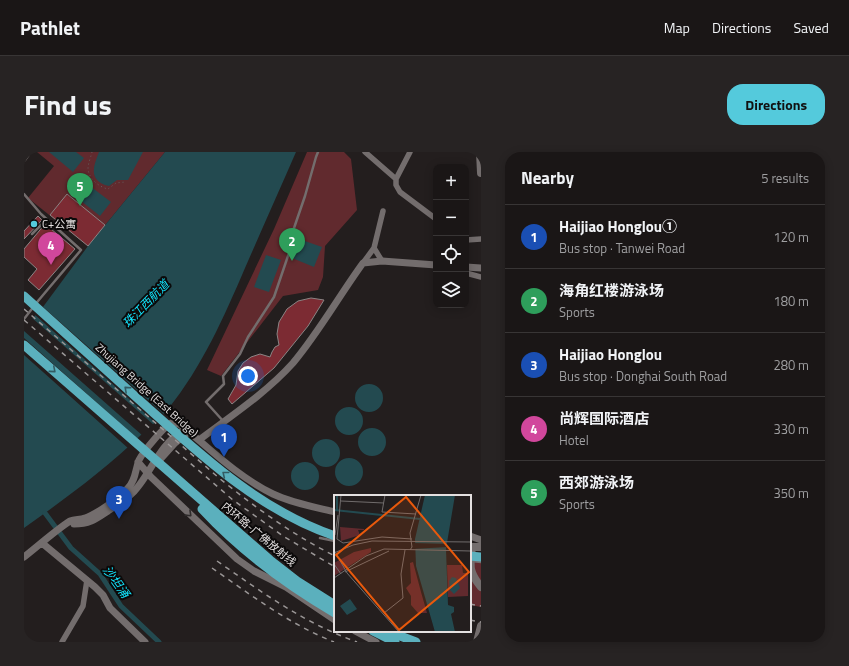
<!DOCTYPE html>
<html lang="en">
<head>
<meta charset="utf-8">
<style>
  :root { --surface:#1a1616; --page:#272323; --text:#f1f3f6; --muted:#9f9fa1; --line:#383535; --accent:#54cadc }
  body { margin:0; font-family:"Titillium Web","Noto Sans SC",sans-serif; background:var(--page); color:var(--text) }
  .controls { position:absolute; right:12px; top:12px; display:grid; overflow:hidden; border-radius:8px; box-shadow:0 2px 10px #0003 }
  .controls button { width:36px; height:36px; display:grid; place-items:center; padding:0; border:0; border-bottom:1px solid var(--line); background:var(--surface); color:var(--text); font:20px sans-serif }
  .you { position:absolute; left:224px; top:224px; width:14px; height:14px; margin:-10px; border:3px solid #fff; border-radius:50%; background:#1a73e8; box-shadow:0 0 0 6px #1a73e833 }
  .badge { display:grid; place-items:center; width:26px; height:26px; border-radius:50%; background:var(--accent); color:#fff; font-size:13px; font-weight:700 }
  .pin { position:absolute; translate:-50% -33px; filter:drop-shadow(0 1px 2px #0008) }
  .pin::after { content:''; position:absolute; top:21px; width:14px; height:12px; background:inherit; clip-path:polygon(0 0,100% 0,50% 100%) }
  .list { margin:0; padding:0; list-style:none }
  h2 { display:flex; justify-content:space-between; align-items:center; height:52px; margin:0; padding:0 16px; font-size:17px }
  h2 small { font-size:13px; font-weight:400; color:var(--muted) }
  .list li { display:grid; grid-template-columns:26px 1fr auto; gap:12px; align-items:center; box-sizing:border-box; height:64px; padding:0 16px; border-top:1px solid var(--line) }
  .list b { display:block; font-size:15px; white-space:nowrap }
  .list p { margin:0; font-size:13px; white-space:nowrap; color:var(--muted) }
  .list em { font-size:13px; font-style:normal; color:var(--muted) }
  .icon { flex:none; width:22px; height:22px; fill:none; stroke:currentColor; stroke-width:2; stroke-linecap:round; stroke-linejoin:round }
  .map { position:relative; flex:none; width:457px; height:490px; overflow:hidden; border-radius:16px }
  header { display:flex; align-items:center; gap:24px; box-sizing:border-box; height:56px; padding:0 20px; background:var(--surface); border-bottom:1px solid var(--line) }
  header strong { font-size:19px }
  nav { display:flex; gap:22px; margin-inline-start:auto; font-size:14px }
  .intro { display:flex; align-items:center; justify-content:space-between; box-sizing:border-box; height:96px; padding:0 24px }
  h1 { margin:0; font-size:28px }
  .button { padding:10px 18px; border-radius:16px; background:var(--accent); color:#111; font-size:14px; font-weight:700 }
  main { display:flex; gap:24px; padding:0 24px }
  aside { flex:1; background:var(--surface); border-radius:16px; box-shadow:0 2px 10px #0003 }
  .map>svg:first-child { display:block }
</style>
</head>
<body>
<header>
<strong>Pathlet</strong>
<nav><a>Map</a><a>Directions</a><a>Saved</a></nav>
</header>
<div class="intro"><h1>Find us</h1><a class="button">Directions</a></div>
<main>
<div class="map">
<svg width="457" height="490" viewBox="0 0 457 490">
  <rect width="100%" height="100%" fill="#231e1e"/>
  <!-- green -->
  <path fill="#612a2e" d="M13,0h128l-77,94 -60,-48 26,-32z
    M283,0h37l7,7 6,51 -32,36 -2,31 -5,13 -35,6 -62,80 -14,-6 67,-141z
    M446,409l11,1v45l-11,-2z"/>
  <!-- water -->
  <path fill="#234a50" d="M25,0h27l8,6 -11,14z
    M75,0h44l-15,28h-11l-8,6c-21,-5 -16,-19 -10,-34z
    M141,0h131c-17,39 -34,77 -51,116 -21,49 -43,99 -77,141 -7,9 -17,17 -26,25 -36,35 -77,65 -118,94v-202l16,-15 48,-65z
    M62,31l25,19 -11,14 -24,-19z
    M275,87l23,8 -8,20 -22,-9z
    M242,103l15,5 -12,32 -15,-5z
    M331 246a14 14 0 1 1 28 0a14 14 0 1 1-28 0Z
    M311 269a14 14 0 1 1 28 0a14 14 0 1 1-28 0Z
    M334 290a14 14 0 1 1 28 0a14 14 0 1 1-28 0Z
    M288 301a14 14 0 1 1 28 0a14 14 0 1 1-28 0Z
    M311 320a14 14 0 1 1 28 0a14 14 0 1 1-28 0Z
    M267 324a14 14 0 1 1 28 0a14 14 0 1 1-28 0Z"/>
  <!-- pier -->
  <path fill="#231e1e" d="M18,154l123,109 -9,8 -122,-109z
    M7,165l123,108 -11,11 -119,-105v-8z
    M0,186l115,102 -10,9 -105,-94z"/>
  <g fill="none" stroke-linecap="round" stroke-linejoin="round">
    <!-- canal -->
    <path stroke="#234a50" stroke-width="5" d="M21,361l26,35 29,26 21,32 38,36"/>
  </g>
  <!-- building -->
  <path fill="#7c2b33" stroke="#8b8484" d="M43,42l38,31 -17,21 -38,-31z
    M14,64l4,4 -18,19v-8z
    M21,72l30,25 -36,41 -11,-10 9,-11 -13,-12v-8z
    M287,146l13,2 -16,26 -34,42 -42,36 -4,-5 8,-14 2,-14 5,-8 8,-6 9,-3 10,3 2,-5 3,-5 4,-2 -2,-11 2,-12 8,-13 11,-8z"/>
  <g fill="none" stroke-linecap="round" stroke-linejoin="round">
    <!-- path -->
    <path stroke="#645f5f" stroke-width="1" stroke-dasharray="1 3" stroke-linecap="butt" d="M68,0c-1,5 -4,11 -4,17 1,10 11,18 20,20l8,-6 9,-1"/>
    <!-- service -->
    <path stroke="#736d6d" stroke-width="2.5" d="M0,42l17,20 40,36 -43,51 -14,18
      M8,82l15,-15
      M200,270l-18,-20 18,-18 -1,-8 17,-22 8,-17 26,-40 15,-44 4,-22 12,-35 11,-39 2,-5
      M296,386l15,3
      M448,409l9,1"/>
    <!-- minor -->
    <path stroke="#736d6d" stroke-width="5.5" d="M341,0l31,27
      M386,0l-14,27v6l4,7 36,27
      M0,7l5,-7
      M442,88l15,-1
      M358,109l-8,-13 9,-37
      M339,111l11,-15
      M442,121l15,4
      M38,490l21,-36 4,-26"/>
    <!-- tertiary -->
    <path stroke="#736d6d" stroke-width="7" d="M442,115l15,1
      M175,288c32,-24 67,-47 94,-77 26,-31 46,-67 70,-100l19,-2 54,4
      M114,310l13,15 86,82 17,12 32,16 49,33
      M133,311l18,-20 10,-8
      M50,372c16,0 22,-5 34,-13 10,-7 22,-13 29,-23 15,-18 23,-43 44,-56
      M446,384l11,4
      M18,391l53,44 8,8 7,13 35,34
      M0,405c14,-11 32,-27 46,-36 5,-2 10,-1 15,-3 10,-3 36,-21 43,-30 8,-8 7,-18 11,-28 4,-8 27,-36 34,-38l8,3c29,24 57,52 92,69 19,9 41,13 62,18
      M331,479l21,11"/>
    <!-- secondary -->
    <path stroke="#736d6d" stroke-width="8" d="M456,0l1,21
      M446,395h11
      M448,395c-2,19 -4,24 9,40
      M453,490l4,-16"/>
    <!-- trunk -->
    <path stroke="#5bb0bd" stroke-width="9" d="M0,144c41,37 81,73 122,110 57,51 115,105 189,130
      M0,193l246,215 27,21 38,24
      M178,357c38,41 85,76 133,104
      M446,404l11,1
      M349,479l22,11
      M363,479l29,11"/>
    <!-- rail -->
    <path stroke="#9a9696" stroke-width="1.5" stroke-dasharray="5 5" stroke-linecap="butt" d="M0,157l195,169c37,30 74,57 116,78
      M0,168l209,180 50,36 52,31
      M193,409c46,32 87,62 140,81
      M188,416c39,27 77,56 122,74
      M446,452l11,2
      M446,468l11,2"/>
  </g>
  <!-- one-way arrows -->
  <defs><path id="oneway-chevron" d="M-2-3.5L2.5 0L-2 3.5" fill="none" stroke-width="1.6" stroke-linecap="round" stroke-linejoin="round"/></defs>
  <g stroke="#335c63">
    <use href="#oneway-chevron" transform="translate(29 218) rotate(41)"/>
    <use href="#oneway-chevron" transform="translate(103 237) rotate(-138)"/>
    <use href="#oneway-chevron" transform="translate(201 322) rotate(-141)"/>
  </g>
  <use stroke="#2f2c2c" href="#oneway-chevron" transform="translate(165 362) rotate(44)"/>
  <!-- markers -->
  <circle fill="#54cadc" stroke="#0b0909" stroke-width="1.5" cx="10" cy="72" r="4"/>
  <g text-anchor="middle" stroke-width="4" stroke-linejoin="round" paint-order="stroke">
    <!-- poi labels -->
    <g font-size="11" fill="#e4e0e0" stroke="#0b0909" text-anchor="start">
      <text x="18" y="76">C+公寓</text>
    </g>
    <!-- street labels -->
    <g font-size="11" fill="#e4e0e0" stroke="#0b0909">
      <text transform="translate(123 238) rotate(42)" y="4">Zhujiang Bridge (East Bridge)</text>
      <text transform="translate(235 382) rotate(40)" y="4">内环路-广佛放射线</text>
    </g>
    <!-- water labels -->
    <g font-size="12" font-style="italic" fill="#12e2fb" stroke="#0b0909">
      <text transform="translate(122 152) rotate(-46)" y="4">珠江西航道</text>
      <text transform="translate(92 430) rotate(54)" y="4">沙坦涌</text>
    </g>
  </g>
  <!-- overview -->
  <g transform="translate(310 343)">
    <rect width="137" height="137" fill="#231e1e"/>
    <path d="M6,32l24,2v1h-6l2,5 -19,6zM37,53v4l-37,24v-13l20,-11zM79,67l8,30 6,21h-9l-7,-8v-9l-5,-8 5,-5 -1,-20zM113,70h15l1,8h5v23l-20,1z" fill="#612a2e"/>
    <path d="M91,0h30l-9,54 2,56 6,2v5l-3,2 4,18h-20l-19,-66 -1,-27zM118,82l4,1 4,10 -6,6 -4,-4 -1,-9zM16,104l7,10 -10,6 -7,-9z" fill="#234a50"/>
    <path d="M79,48l36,1 -1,3 -36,2z" fill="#231e1e"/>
    <path fill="none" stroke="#234a50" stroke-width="2" d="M3,0v15M0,15l86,9"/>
    <path fill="none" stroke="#706c6c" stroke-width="1" d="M7,0l-4,44 6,4M51,0l-3,17 34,2M7,6l43,2M1,40l3,-20M9,48l39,-6 30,2M0,55l13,23 52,59M76,55l2,-3 -2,-14 11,-38M0,58l19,-8 19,-4 99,1M0,69l7,10M11,77l44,-21M0,83l32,-22 18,-7 87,2M50,118l19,-15 -2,-24 4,-24"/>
    <path fill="#e8590c" fill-opacity="0.15" stroke="#e8590c" stroke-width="2" d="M72,2l63,75 -70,58 -63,-75z"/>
    <rect width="137" height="137" fill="none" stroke="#e4e0e0" stroke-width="2"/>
  </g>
</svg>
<div class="controls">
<button>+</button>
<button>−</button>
<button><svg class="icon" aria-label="locate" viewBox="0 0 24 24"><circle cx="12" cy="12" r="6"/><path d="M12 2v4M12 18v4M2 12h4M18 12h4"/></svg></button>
<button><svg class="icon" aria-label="layers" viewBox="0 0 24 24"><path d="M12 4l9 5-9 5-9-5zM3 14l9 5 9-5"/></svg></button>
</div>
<div class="you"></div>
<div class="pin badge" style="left:200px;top:305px;background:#1a4fb4">1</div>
<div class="pin badge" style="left:268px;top:109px;background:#2e9e5b">2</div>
<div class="pin badge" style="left:95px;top:367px;background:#1a4fb4">3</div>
<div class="pin badge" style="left:27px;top:113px;background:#d1479c">4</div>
<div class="pin badge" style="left:56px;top:54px;background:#2e9e5b">5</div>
</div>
<aside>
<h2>Nearby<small>5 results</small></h2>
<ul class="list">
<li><span class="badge" style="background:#1a4fb4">1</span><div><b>Haijiao Honglou①</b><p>Bus stop · Tanwei Road</p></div><em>120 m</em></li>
<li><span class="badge" style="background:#2e9e5b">2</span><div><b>海角红楼游泳场</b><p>Sports</p></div><em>180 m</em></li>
<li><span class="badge" style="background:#1a4fb4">3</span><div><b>Haijiao Honglou</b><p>Bus stop · Donghai South Road</p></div><em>280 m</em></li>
<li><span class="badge" style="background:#d1479c">4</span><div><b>尚辉国际酒店</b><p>Hotel</p></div><em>330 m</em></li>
<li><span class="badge" style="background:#2e9e5b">5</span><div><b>西郊游泳场</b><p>Sports</p></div><em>350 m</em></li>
</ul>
</aside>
</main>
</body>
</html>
